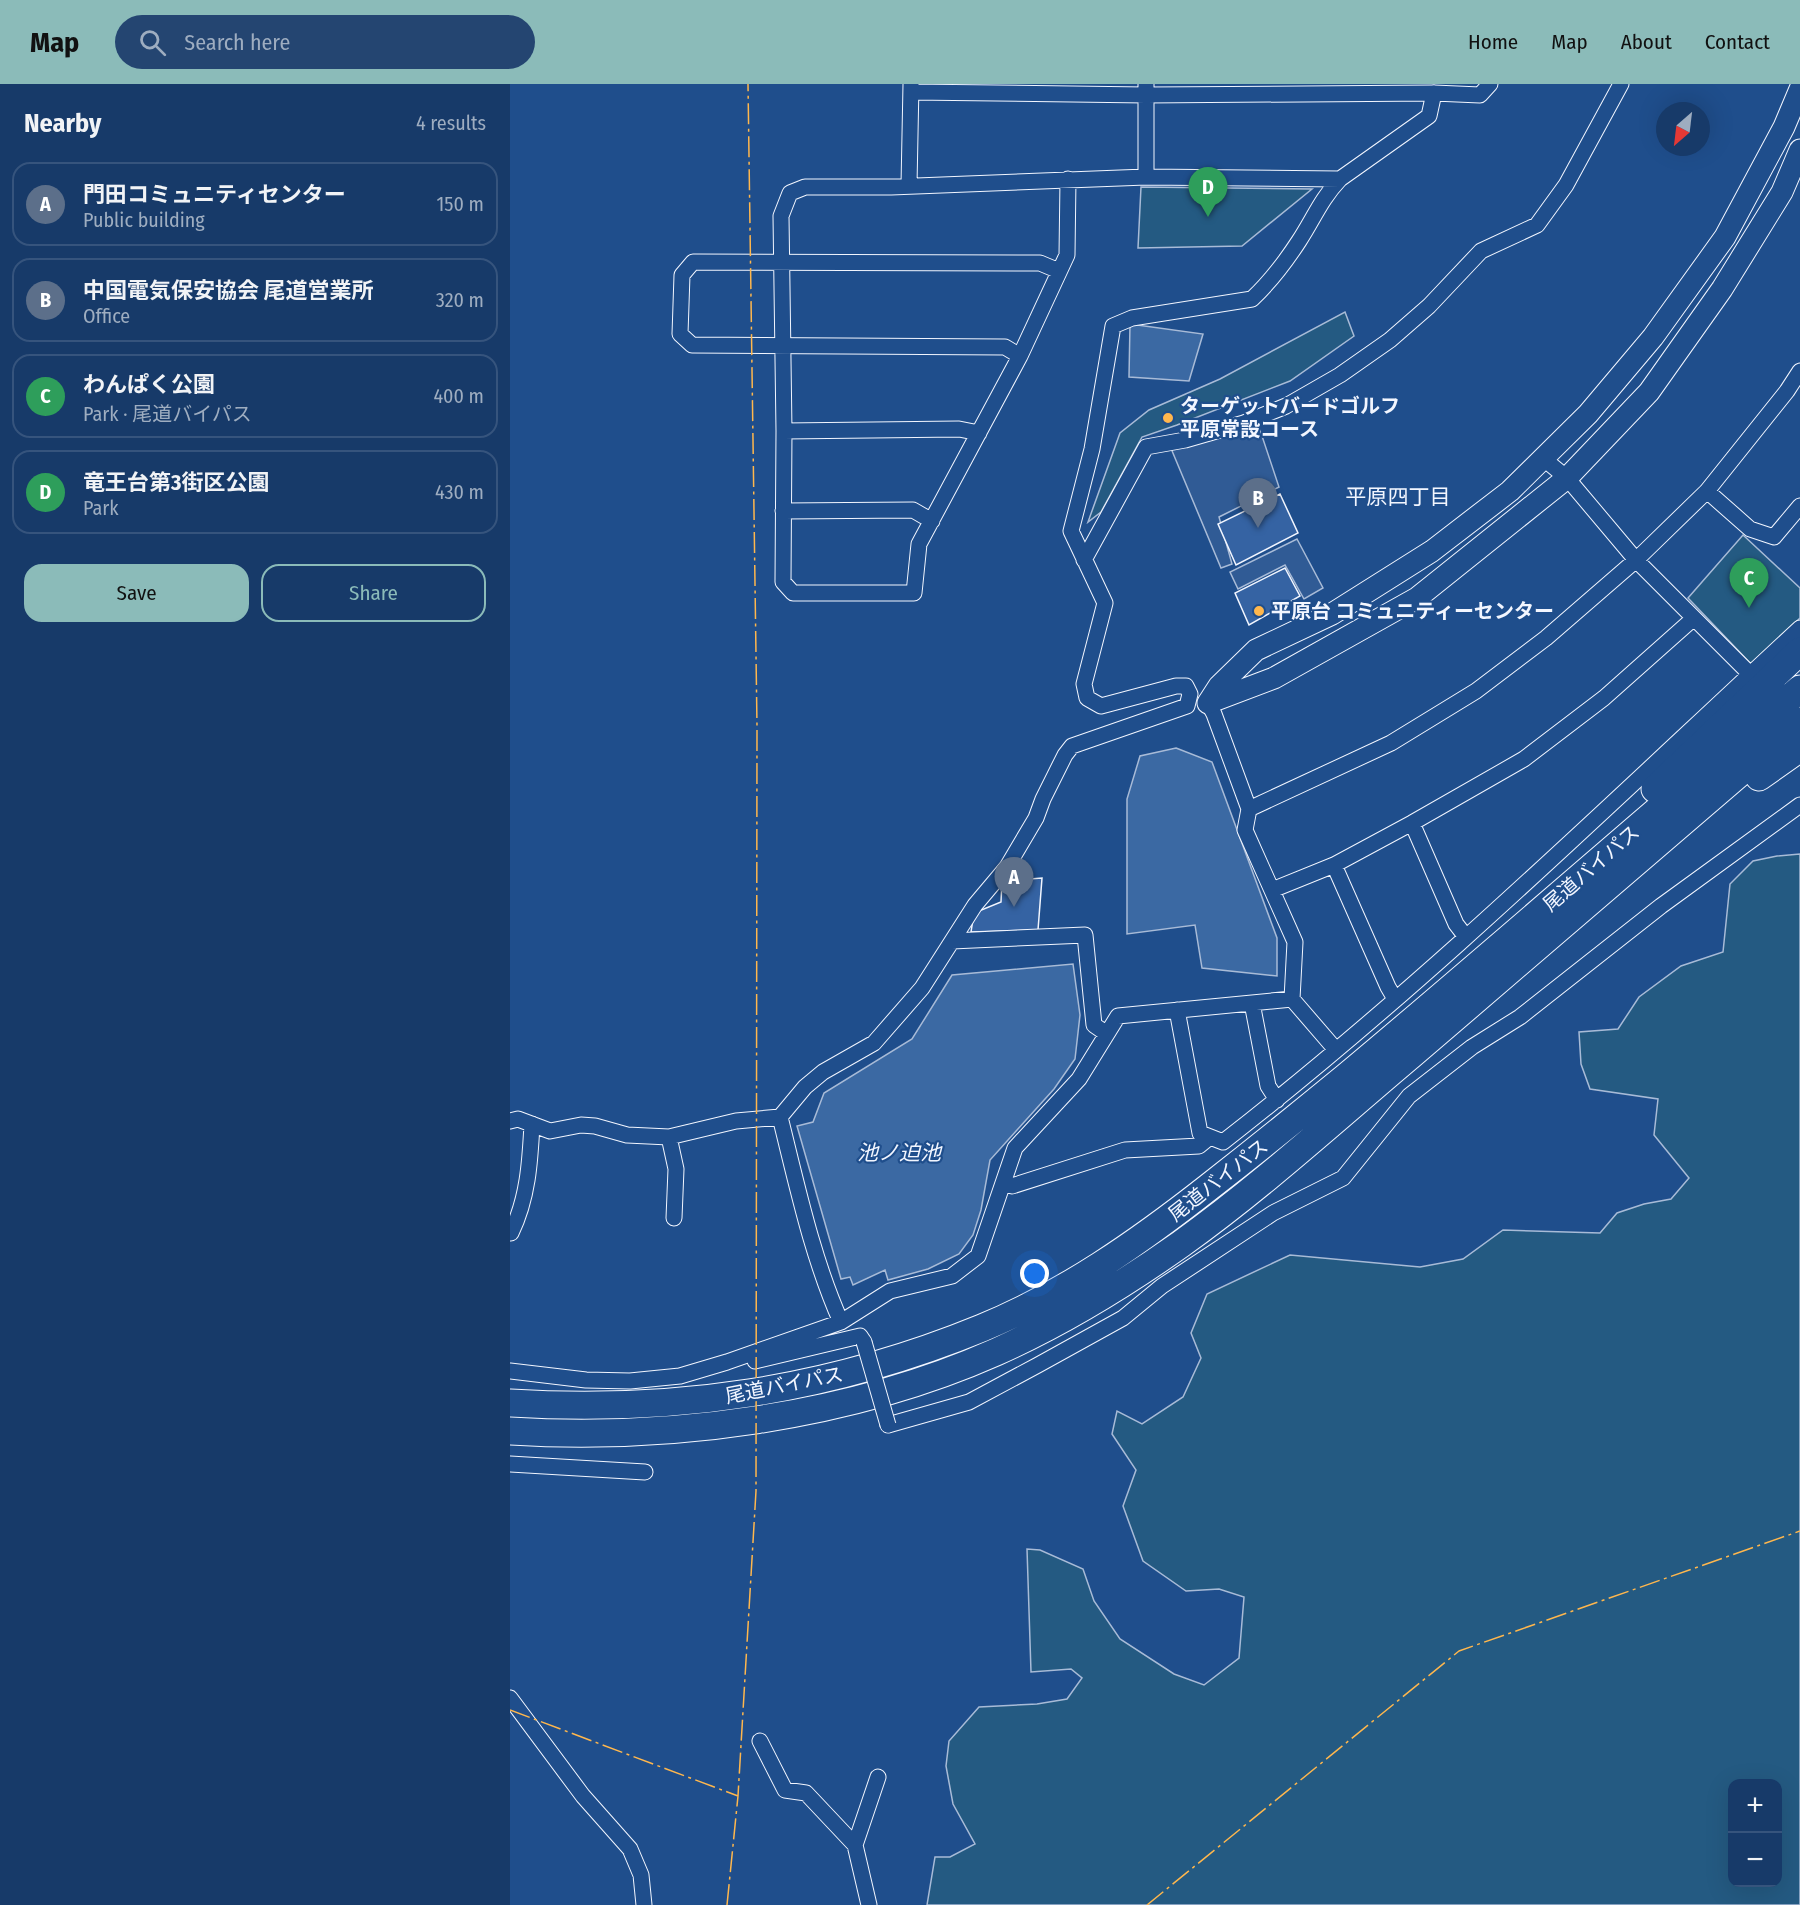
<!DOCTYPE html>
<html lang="en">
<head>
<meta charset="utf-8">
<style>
  :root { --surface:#173a69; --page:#244571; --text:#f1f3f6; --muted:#9eadc0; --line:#36547d; --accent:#8bbbb9 }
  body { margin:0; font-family:"Fira Sans Condensed","Noto Sans JP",sans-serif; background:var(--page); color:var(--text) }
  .controls { position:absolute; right:18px; bottom:18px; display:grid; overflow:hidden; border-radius:12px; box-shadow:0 6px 24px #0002 }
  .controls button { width:54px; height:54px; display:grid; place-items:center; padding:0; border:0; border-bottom:2px solid var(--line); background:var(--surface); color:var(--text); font:30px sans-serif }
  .compass { position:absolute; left:1146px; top:18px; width:54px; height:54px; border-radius:50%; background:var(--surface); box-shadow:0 6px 24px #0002; rotate:208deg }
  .you { position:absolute; left:525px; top:1190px; width:21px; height:21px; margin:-15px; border:4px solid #fff; border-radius:50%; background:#1a73e8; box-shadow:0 0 0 9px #1a73e833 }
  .badge { display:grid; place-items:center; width:39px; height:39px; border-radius:50%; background:var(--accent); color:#fff; font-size:20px; font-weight:700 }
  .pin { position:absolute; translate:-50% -50px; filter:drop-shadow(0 2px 3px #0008) }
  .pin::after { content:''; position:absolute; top:32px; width:21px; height:18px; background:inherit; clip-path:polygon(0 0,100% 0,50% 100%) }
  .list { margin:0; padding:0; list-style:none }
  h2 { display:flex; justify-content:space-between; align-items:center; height:78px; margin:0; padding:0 24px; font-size:26px }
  h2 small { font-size:20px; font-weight:400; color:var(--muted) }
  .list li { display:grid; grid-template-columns:39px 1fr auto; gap:18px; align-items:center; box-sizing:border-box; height:84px; margin:0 12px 12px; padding:0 12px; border:2px solid var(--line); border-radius:18px }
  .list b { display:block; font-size:22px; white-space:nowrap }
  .list p { margin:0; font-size:20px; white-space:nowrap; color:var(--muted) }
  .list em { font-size:20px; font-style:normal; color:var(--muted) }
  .actions { display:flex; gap:12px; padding:18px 24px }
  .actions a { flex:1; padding:14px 0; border:2px solid var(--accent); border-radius:18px; text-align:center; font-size:21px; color:var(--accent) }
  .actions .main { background:var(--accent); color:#111 }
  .icon { flex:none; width:33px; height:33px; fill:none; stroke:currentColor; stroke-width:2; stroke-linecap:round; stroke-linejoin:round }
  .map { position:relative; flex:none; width:1290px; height:1821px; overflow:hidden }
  header { display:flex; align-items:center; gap:36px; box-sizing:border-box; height:84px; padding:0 30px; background:var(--accent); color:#111 }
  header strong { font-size:28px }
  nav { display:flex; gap:33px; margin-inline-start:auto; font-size:21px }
  .search { width:420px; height:54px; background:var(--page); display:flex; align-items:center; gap:15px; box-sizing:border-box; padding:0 21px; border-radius:33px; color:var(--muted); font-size:22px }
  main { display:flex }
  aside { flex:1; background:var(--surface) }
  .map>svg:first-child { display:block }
</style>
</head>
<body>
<header>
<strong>Map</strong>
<div class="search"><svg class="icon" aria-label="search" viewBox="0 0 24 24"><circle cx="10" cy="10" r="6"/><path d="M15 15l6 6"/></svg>Search here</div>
<nav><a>Home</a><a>Map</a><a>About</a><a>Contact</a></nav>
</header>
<main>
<aside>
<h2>Nearby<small>4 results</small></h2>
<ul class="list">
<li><span class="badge" style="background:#5c6f8a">A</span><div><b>門田コミュニティセンター</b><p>Public building</p></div><em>150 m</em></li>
<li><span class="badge" style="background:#5c6f8a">B</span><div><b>中国電気保安協会 尾道営業所</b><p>Office</p></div><em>320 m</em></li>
<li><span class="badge" style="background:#2e9e5b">C</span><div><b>わんぱく公園</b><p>Park · 尾道バイパス</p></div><em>400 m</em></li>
<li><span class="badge" style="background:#2e9e5b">D</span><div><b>竜王台第3街区公園</b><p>Park</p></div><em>430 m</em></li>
</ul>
<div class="actions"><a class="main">Save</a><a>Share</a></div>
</aside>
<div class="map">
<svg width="1290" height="1821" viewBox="0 0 1290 1821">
  <rect width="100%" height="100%" fill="#1f4e8c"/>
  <!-- green -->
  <path fill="#245a82" stroke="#a8bbd7" stroke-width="1.5" fill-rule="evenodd" d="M631,103l171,2 -70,57 -104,2z
    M835,228l9,24 -64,45 -113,44 -35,12 -41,75 -13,10 32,-89 29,-23 71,-31z
    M1233,451l57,53v30l-48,47 -64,-67z
    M1290,770v1051h-873l8,-48h15l25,-13 -22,-40 -7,-38 3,-25 30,-34 58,-3 30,-5 15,-21 -11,-9 -40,3 -4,-123 13,1 43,19 11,32 26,38 54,35 30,11 35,-27 5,-61 -25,-8 -33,2 -43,-30 -20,-55 13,-36 -24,-36 5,-23 25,13 41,-27 18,-39 -10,-25 16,-39 83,-39 130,12 43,-8 40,-29 97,3 17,-20 27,-9 27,-5 18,-21 -35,-43 4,-36 -68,-10 -9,-25 -2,-32 39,-3 21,-32 42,-31 42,-14 7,-68 23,-23 24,-5zM1222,1700h46v98h-46z"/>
  <!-- parking -->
  <path fill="#305b95" stroke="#a8bbd7" stroke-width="1.5" d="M747,337l22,66 -60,30 13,47 -11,4 -51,-122z
    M787,455l26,49 -19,11 -19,-34 -47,24 -8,-17z"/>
  <!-- water -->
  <path fill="#3b69a3" stroke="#a8bbd7" stroke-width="1.5" d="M620,240l73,10 -14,47 -60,-4z
    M666,664l36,14 65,176v38l-75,-8 -7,-43 -68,9v-135l13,-43z
    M563,880l7,51 -5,44 -21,30 -64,71 -9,50 -8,25 -14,19 -31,15 -40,11 -3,-10 -32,15 -3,-8 -9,2 -44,-153 16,-4 11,-29 88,-54 40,-64z"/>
  <!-- building -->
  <path fill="#3563a3" stroke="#f2f6ff" stroke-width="1.5" d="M770,410l18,39 -62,32 -18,-41z
    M775,484l15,28 -51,29 -14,-32z
    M532,794l-4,52 -67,2 3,-19 27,-11 1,-21z"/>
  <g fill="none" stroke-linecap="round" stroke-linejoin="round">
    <!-- street casing -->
    <g stroke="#f2f6ff" stroke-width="17">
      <path id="street" d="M636,0v93
        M401,8l235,3 288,-2 46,2 10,-11
        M558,95l-1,76 -47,101 -101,188 -5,49h-121l-10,-11 1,-151 -3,-215 9,-23 15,-6h86l255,-10 194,2 89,-63 5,-23
        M399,101l2,-101
        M510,272l-15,-9 -313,-2 -12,-11 2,-59 11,-13 347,1 19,8
        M274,347l175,-2 20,4
        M1034,375l23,19 69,82 114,114
        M1197,407l43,38 24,8 26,-31
        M273,427l130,-1 19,11
        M574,476l62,-113 39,-7 59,-17 42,-17 54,-31 50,-35 39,-34 52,-55 56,-26 29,-40 55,-101
        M698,619l6,11 35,95 -4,21 50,112 -3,57 44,51
        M739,725l142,-66 85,-52 70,-53 90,-78 71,-69 80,-100 13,-20
        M902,739l44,101 10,13
        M824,781l54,122 7,12
        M762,806l62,-25 78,-42 112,-64 80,-61 90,-80
        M442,857l133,-6 9,90 13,9
        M742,919l16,83 9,14
        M667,926l23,123 23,9c202,-157 389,-340 577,-514
        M270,1033c17,68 32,140 61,205
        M0,1037l8,-2 32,12 31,-6 14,1 32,9 42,2 67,-16 44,-4 25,-30 18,-15 51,-29 48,-55 53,-83 32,-38 29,-49 7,-19 22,-44 7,-9 115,-40 3,-12 -4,-8h-10l-75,20 -14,-8 -3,-14 21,-81 -34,-72 21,-82 21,-123 19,-8 120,-19c18,-17 34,-38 47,-58 15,-23 22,-42 41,-62
        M159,1053l7,32 -2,49
        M493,1099l9,3 113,-36 74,-4 11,-9
        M1,1149c17,-35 19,-71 21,-109
        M245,1277l105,-25 4,6
        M0,1287l76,9 44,1 50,-5 47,-14 114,-40 49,-31 62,-15 26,-20 37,-108 64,-69 39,-63 174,-17
        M378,1341l81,-23 69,-37 85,-47 39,-32 111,-73 70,-35 66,-82 63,-49 48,-30 141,-111 139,-101
        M0,1380l135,8
        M0,1614l73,98 47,53 11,26 3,30
        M250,1657l25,49 21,3 49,52
        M359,1821l-14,-60 23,-68"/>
    </g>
    <!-- secondary casing -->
    <g stroke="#f2f6ff" stroke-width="23">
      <path id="secondary" d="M698,619l11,-17 37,-36 76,-36 100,-63 78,-60 78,-77 65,-77 72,-100 59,-110 16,-38
        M698,619l66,-25 143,-80 150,-120 82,-86 73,-103 60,-97 18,-42"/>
    </g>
    <!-- highway casing -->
    <g stroke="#f2f6ff" stroke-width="29">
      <path id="highway" d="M1249,693l41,-29
        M1145,705l145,-138
        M0,1319c165,10 318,-12 472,-75 83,-34 157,-86 227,-141 46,-36 92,-73 137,-110 153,-128 302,-260 454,-388
        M0,1347c159,10 340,-14 486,-79 65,-29 127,-67 185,-108 81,-58 154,-125 230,-189 130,-111 259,-223 389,-334"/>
    </g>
    <!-- street -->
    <use href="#street" stroke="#1f4e8c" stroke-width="15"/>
    <!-- secondary -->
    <use href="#secondary" stroke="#1f4e8c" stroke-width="21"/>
    <!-- highway -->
    <use href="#highway" stroke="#1f4e8c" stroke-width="27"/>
    <!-- street-bridge casing -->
    <g stroke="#f2f6ff" stroke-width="17" stroke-linecap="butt">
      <path id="street-bridge" d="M354,1258l24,83"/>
    </g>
    <!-- street-bridge -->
    <use href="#street-bridge" stroke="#1f4e8c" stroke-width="15"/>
    <!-- power -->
    <path stroke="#ffb74d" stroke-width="1.5" stroke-dasharray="21 4.5 3 4.5" stroke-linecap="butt" d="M0,1626l228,86
      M217,1821l11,-109 18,-305 1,-765 -9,-642
      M637,1821l312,-254 341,-120"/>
  </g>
  <!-- markers -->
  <g fill="#ffb74d" stroke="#1f4e8c" stroke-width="2">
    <circle cx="658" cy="334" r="6"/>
    <circle cx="749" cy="527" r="6"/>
  </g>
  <g text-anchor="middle" stroke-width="4.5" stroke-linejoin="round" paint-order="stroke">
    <!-- poi labels -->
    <g font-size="20" font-weight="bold" fill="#f2f6ff" stroke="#1f4e8c" text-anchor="start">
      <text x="670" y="329">ターゲットバードゴルフ<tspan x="670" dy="23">平原常設コース</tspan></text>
      <text x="761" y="534">平原台 コミュニティーセンター</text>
    </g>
    <!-- street labels -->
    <g font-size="20" fill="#f2f6ff" stroke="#1f4e8c">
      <text transform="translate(1081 784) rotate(-41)" y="7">尾道バイパス</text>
      <text transform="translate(708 1096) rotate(-38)" y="7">尾道バイパス</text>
      <text transform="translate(274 1301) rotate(-11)" y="7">尾道バイパス</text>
    </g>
    <!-- neighbourhood labels -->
    <g font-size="21" fill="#f2f6ff" stroke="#1f4e8c">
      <text x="888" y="420">平原四丁目</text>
    </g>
    <!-- water labels -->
    <g font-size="21" font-style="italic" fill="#f2f6ff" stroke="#1f4e8c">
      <text x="389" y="1076">池ノ迫池</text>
    </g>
  </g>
</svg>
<div class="controls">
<button>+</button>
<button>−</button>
</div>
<svg class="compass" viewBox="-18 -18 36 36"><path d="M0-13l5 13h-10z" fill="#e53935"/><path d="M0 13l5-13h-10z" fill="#9eadc0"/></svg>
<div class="you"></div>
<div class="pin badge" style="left:504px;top:823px;background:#5c6f8a">A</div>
<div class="pin badge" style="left:748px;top:444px;background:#5c6f8a">B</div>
<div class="pin badge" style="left:1239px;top:524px;background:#2e9e5b">C</div>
<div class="pin badge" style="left:698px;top:133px;background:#2e9e5b">D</div>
</div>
</main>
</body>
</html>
